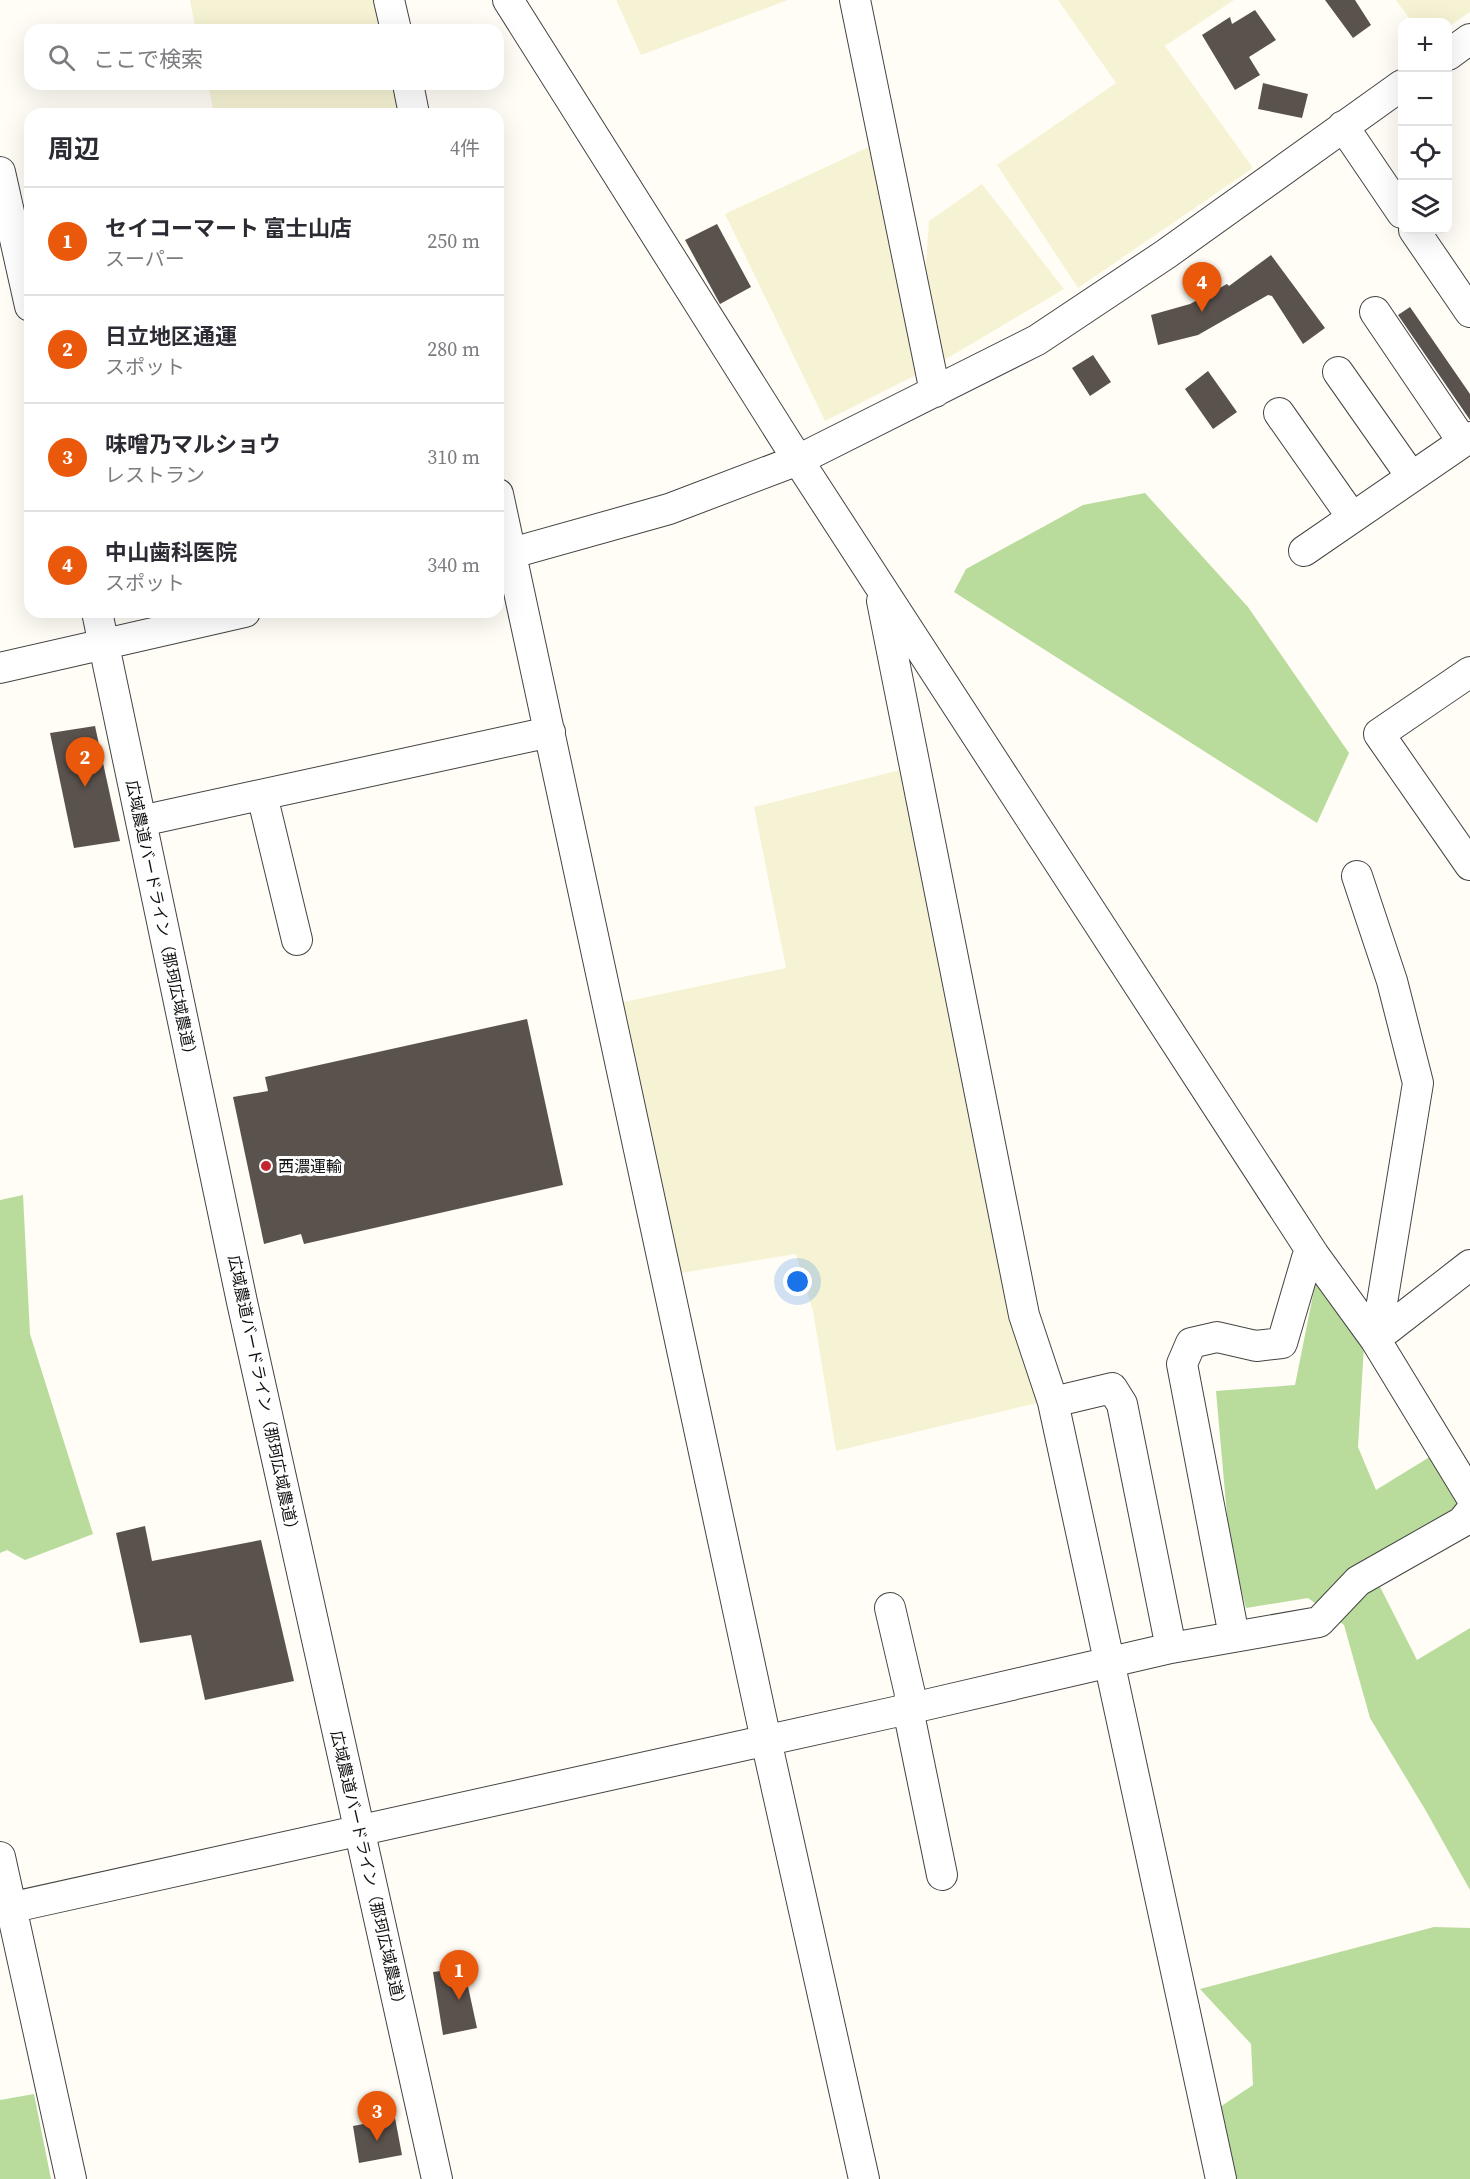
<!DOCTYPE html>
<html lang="ja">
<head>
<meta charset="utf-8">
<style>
  :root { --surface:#fff; --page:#f7f7f7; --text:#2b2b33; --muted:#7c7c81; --line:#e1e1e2; --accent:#ea580c }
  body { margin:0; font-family:"Source Serif 4","Noto Sans JP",serif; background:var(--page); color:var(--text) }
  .controls { position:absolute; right:18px; top:18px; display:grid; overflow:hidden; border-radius:12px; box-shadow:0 6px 24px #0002 }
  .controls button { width:54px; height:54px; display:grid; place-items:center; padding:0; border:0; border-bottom:2px solid var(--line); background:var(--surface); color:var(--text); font:30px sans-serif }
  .you { position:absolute; left:798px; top:1282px; width:21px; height:21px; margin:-15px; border:4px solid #fff; border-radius:50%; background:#1a73e8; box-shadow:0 0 0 9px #1a73e833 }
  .badge { display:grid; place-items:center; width:39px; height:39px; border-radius:50%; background:var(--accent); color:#fff; font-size:20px; font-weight:700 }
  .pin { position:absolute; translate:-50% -50px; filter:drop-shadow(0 2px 3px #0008) }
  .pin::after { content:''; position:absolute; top:32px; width:21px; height:18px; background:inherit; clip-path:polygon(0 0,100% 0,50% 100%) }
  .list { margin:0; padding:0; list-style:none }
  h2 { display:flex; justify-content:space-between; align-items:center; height:78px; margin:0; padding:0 24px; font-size:26px }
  h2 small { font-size:20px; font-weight:400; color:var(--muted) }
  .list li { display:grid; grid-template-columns:39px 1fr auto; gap:18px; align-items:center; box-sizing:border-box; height:108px; padding:0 24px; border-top:2px solid var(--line) }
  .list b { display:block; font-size:22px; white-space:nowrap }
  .list p { margin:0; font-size:20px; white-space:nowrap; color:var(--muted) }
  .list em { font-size:20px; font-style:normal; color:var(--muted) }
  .icon { flex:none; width:33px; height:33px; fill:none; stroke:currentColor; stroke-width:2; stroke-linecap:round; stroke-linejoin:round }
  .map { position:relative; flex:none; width:1470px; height:2179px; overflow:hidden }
  .search { position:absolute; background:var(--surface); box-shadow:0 6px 24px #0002; left:24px; top:24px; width:480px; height:66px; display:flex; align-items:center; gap:15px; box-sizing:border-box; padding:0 21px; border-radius:18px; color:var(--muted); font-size:22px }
  .panel { position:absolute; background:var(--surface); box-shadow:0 6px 24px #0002; left:24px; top:108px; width:480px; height:510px; border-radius:18px }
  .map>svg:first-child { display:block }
</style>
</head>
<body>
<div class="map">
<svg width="1470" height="2179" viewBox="0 0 1470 2179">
  <rect width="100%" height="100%" fill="#fffdf5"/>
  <!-- farmland -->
  <path fill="#f6f3d4" d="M190,0h188l7,30h-189z
    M616,0h172l-147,55z
    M1058,0h176l-69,46 88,122 -175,120 -81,-123 119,-82z
    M1396,0h74v12l-22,15v-5h-36z
    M208,84h188l7,30h-189z
    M871,146l49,227 -95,48 -100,-207z
    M982,184l82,105 -123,73 -16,-84 4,-57z
    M904,769l137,633 -205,49 -23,-140 -17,-57 -121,20 -56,-271 167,-35 -32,-161z"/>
  <!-- forest -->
  <path fill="#b9dc9c" d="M1145,493l103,114 101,146 -32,70 -363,-231 12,-23 117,-64z
    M23,1195l7,139 63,200 -68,26 -18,-10 -7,3v-353z
    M1316,1280l48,65 -6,102 18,43 60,-37 28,49 -97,59 50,99 53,-32v262l-44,-79 -56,-93 -26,-93 -36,-27 -62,10 -16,-59 -14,-158 79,-6z
    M1434,1927l36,1v251h-237l-19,-68 39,-26 -2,-41 -51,-55z
    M34,2094l17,85h-51v-79z"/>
  <!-- building -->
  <path fill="#5a524d" d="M1325,0h30l16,25 -18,13z
    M1255,10l21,30 -27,17 11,18 -25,15 -33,-55 28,-18 2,7z
    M1263,83l45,11 -6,24 -44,-9z
    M717,224l34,63 -31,17 -35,-64z
    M1271,255l54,73 -22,16 -31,-48 -4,-1 -70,40 -40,10 -7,-30 39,-11 37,-20 2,2z
    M1410,307l60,87v26l-72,-105z
    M1093,355l18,27 -21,14 -18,-28z
    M1208,371l29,41 -24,17 -28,-40z
    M95,726l25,115 -46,7 -24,-115z
    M527,1019l36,166 -259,59 -3,-10 -37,10 -31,-147 35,-6 -3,-14z
    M145,1526l7,35 109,-21 33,141 -89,19 -14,-65 -51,8 -24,-110z
    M464,1968l13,60 -34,7 -10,-63z
    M395,2118l7,37 -43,8 -6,-37z"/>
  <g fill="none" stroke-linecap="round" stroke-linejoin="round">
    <!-- minor casing -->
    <g stroke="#444" stroke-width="32">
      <path id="minor" d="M389,0l7,30
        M508,0l290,460 516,795 61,84 95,156
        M855,0l80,392
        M1448,55l22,-16
        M408,84l6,30
        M1343,126l59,87
        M0,172l30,134
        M1414,230l56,82
        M1375,312l88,130
        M1338,372l73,104
        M1279,413l73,104
        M498,494l268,1246 98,439
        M1304,551l166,-114
        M498,557l171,-48 129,-49 239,-120 129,-86 236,-169
        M882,601l142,714 29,87 168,777
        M97,612l145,690 195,877
        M0,668l245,-56
        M1470,672l-91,62 91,131
        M262,795l35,145
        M141,821l409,-89
        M1357,876l35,105 26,102 -37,226 14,14
        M1380,1335l90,-70
        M1053,1402l59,-14 10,16 49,244
        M890,1608l20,86 -2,15 34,166
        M1234,1636l-52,-272 9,-21 26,-6 39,9 26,-3 25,-85 7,-3
        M0,1857l71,322
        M0,1910l908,-201 263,-61 148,-26 39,-41 104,-59 8,-10"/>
    </g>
    <!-- minor -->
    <use href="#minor" stroke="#fff" stroke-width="30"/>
  </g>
  <!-- markers -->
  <circle fill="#c4262e" stroke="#fff" stroke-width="2" cx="266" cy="1166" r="6"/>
  <g text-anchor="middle" stroke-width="6" stroke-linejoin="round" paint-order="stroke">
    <!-- street labels -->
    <g font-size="16" fill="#111" stroke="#fff">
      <text transform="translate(162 921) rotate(78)" y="6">広域農道バードライン（那珂広域農道）</text>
      <text transform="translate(264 1396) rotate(78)" y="6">広域農道バードライン（那珂広域農道）</text>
      <text transform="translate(369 1871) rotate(77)" y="6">広域農道バードライン（那珂広域農道）</text>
    </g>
    <!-- poi labels -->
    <g font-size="16" fill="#111" stroke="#fff" text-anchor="start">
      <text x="278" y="1172">西濃運輸</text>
    </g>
  </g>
</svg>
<div class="controls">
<button>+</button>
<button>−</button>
<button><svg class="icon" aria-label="locate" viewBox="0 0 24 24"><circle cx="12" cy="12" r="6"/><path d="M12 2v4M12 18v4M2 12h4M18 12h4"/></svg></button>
<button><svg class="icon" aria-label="layers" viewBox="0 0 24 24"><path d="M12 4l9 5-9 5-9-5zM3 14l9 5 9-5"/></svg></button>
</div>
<div class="you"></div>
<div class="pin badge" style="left:459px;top:2000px">1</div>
<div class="pin badge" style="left:85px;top:787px">2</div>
<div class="pin badge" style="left:377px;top:2141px">3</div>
<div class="pin badge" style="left:1202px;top:312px">4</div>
<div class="search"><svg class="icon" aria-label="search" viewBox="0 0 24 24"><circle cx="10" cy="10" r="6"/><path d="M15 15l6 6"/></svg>ここで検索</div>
<section class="panel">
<h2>周辺<small>4件</small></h2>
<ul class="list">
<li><span class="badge">1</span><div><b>セイコーマート 富士山店</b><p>スーパー</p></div><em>250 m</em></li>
<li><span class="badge">2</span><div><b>日立地区通運</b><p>スポット</p></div><em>280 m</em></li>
<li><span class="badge">3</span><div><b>味噌乃マルショウ</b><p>レストラン</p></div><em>310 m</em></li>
<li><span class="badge">4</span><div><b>中山歯科医院</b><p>スポット</p></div><em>340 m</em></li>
</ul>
</section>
</div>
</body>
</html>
